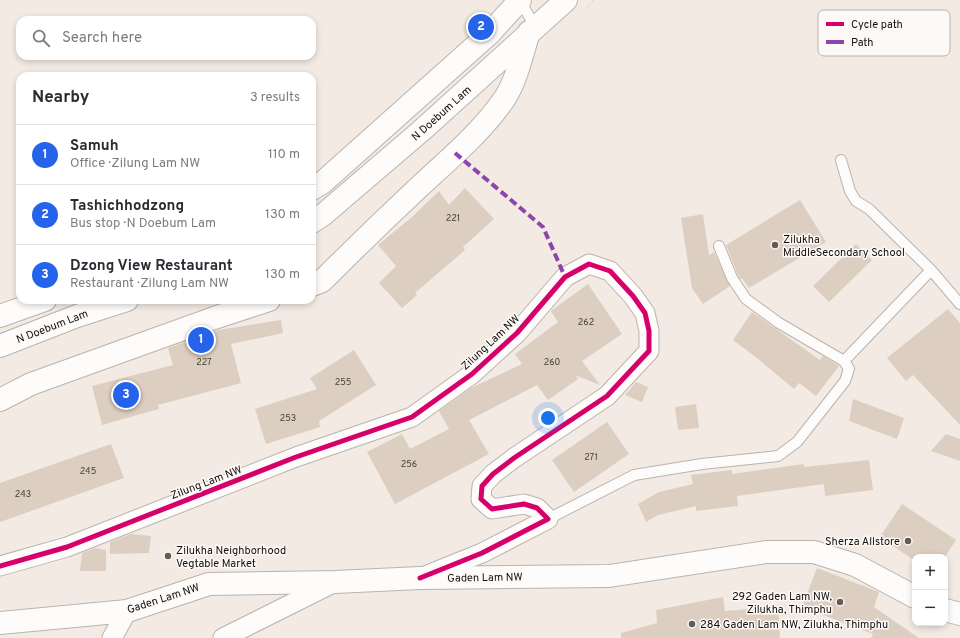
<!DOCTYPE html>
<html lang="en">
<head>
<meta charset="utf-8">
<style>
  :root { --surface:#fff; --page:#f7f7f7; --text:#2b2b33; --muted:#7c7c81; --line:#e1e1e2; --accent:#2563eb }
  body { margin:0; font-family:Overpass,sans-serif; background:var(--page); color:var(--text) }
  .controls { position:absolute; right:12px; bottom:12px; display:grid; overflow:hidden; border-radius:8px; box-shadow:0 2px 6px #0003 }
  .controls button { width:36px; height:36px; display:grid; place-items:center; padding:0; border:0; border-bottom:1px solid var(--line); background:var(--surface); color:var(--text); font:20px sans-serif }
  .you { position:absolute; left:548px; top:418px; width:14px; height:14px; margin:-10px; border:3px solid #fff; border-radius:50%; background:#1a73e8; box-shadow:0 0 0 6px #1a73e833 }
  .badge { display:grid; place-items:center; width:26px; height:26px; border-radius:50%; background:var(--accent); color:#fff; font-size:13px; font-weight:700 }
  .pin { position:absolute; translate:-50% -50%; border:2px solid #fff; box-shadow:0 1px 4px #0006 }
  .list { margin:0; padding:0; list-style:none }
  h2 { display:flex; justify-content:space-between; align-items:center; height:52px; margin:0; padding:0 16px; font-size:17px }
  h2 small { font-size:13px; font-weight:400; color:var(--muted) }
  .list li { display:grid; grid-template-columns:26px 1fr auto; gap:12px; align-items:center; box-sizing:border-box; height:60px; padding:0 16px; border-top:1px solid var(--line) }
  .list b { display:block; font-size:15px; white-space:nowrap }
  .list p { margin:0; font-size:13px; white-space:nowrap; color:var(--muted) }
  .list em { font-size:13px; font-style:normal; color:var(--muted) }
  .icon { flex:none; width:22px; height:22px; fill:none; stroke:currentColor; stroke-width:2; stroke-linecap:round; stroke-linejoin:round }
  .map { position:relative; flex:none; width:960px; height:638px; overflow:hidden }
  .search { position:absolute; background:var(--surface); box-shadow:0 2px 6px #0003; left:16px; top:16px; width:300px; height:44px; display:flex; align-items:center; gap:10px; box-sizing:border-box; padding:0 14px; border-radius:12px; color:var(--muted); font-size:15px }
  .panel { position:absolute; background:var(--surface); box-shadow:0 2px 6px #0003; left:16px; top:72px; width:300px; height:232px; border-radius:12px }
  .map>svg:first-child { display:block }
</style>
</head>
<body>
<div class="map">
<svg width="960" height="638" viewBox="0 0 960 638">
  <rect width="100%" height="100%" fill="#f3eae3"/>
  <!-- building -->
  <path fill="#ddcec2" d="M465,188l29,31 -31,28 2,3 -50,43 2,2 -15,13 -23,-25 17,-17 -18,-21 34,-28 27,-26 10,14z
    M800,200l26,42 -77,46 -7,-10 -2,1 -2,-4 -12,-30z
    M703,214l6,41 5,-3 16,34 -27,18 -11,-16 -11,-70z
    M856,244l16,16 -43,42 -16,-16z
    M588,284l34,50 -40,27 18,24 -25,-10 3,4 -30,21 -11,-15 -68,35 20,34 -94,50 -28,-52 35,-18 8,15 39,-20 -10,-18 32,-23 51,-24 -7,-10 43,-32 -7,-11z
    M948,309l12,14v102l-47,-50 -7,6 -19,-23z
    M752,312l68,48 3,-4 16,10 -23,30 -17,-13 -5,6 -37,-31 -24,-18z
    M281,320l2,13 -52,11 10,39 -83,22 1,4 -57,16 -10,-39 81,-21 -5,-17 50,-18z
    M354,350l22,35 -57,36 1,6 -54,17 -11,-35 62,-20 -7,-11z
    M636,382l12,5 -6,15 -17,-7z
    M853,399l51,19 -7,21 -48,-18z
    M696,404l3,24 -21,2 -3,-23z
    M607,422l22,32 -55,38 -22,-32z
    M946,434l14,5v22l-29,-10z
    M111,444l13,34 -124,44v-39z
    M869,460l4,30 -48,6 -1,-12 -87,12 1,10 -42,5v-5l-38,9 -12,7 -8,-18 21,-12 34,-8 -2,-9 41,-5v4l72,-10v3z
    M902,504l54,36 -11,17h-30v4l-35,-24z
    M131,534l20,2 -2,17 -39,1v-12z
    M95,548l11,2v21h-26l2,-18z
    M817,568l62,24 -5,15 45,31h-48l2,-4 -71,-27z
    M723,597l2,14 53,-4 2,31h-159v-5l36,-10 -1,-13z"/>
  <g fill="none" stroke-linecap="round" stroke-linejoin="round">
    <!-- lane casing -->
    <g stroke="#bab3ae" stroke-width="12">
      <path id="lane" d="M520,0l15,27
        M841,160l9,31 6,10 13,8 62,61 29,34
        M844,361l87,-91
        M548,519l86,-44 68,-11 76,-8 19,-14 48,-61 4,-12 -5,-8 -65,-38 -33,-24 -14,-21 -13,-32"/>
    </g>
    <!-- street casing -->
    <g stroke="#bab3ae" stroke-width="21">
      <path id="street" d="M0,566l67,-19 229,-90 116,-40 60,-43 45,-41 48,-56 24,-13 21,7 23,25 12,17 4,18v20l-42,45 -93,62 -21,16 -11,12 -1,13 11,10 32,-5 13,4 11,11 -66,34 -57,23
        M112,638l15,-27
        M223,638l112,-56"/>
    </g>
    <!-- secondary casing -->
    <g stroke="#bab3ae" stroke-width="24">
      <path id="secondary" d="M312,189l10,-6 168,-150 30,-33
        M312,222l12,-8 97,-83 145,-131
        M312,285l10,-4c32,-32 64,-63 96,-93 30,-28 64,-56 87,-90 12,-19 17,-44 24,-66
        M0,316l45,-16
        M0,346l77,-30 50,-16
        M0,400l31,-16 183,-66 55,-18
        M945,610l15,4
        M0,623l127,-12 82,-27 126,-2 85,-4 189,-2 157,-24h48l41,13 60,32"/>
    </g>
    <!-- path -->
    <path stroke="#dbd8d6" stroke-width="2.5" stroke-dasharray="1 3" stroke-linecap="butt" d="M587,7l7,-7"/>
    <!-- lane -->
    <use href="#lane" stroke="#fdfcfb" stroke-width="10"/>
    <!-- street -->
    <use href="#street" stroke="#fdfcfb" stroke-width="19"/>
    <!-- secondary -->
    <use href="#secondary" stroke="#fdfcfb" stroke-width="22"/>
    <!-- quiet -->
    <path stroke="#8e44ad" stroke-width="4" stroke-dasharray="8 4" stroke-linecap="butt" d="M455,153l88,74 22,50"/>
    <!-- cycleway casing -->
    <g stroke="#fcf9f6" stroke-width="8">
      <path id="cycleway" d="M0,566l67,-19 229,-90 116,-40 60,-43 45,-41 48,-56 24,-13 21,7 23,25 12,17 4,18v20l-42,45 -93,62 -21,16 -11,12 -1,13 11,10 32,-5 13,4 11,11 -66,34 -62,25"/>
    </g>
    <!-- cycleway -->
    <use href="#cycleway" stroke="#d6006c" stroke-width="5"/>
  </g>
  <!-- markers -->
  <g fill="#625c56" stroke="#fcf9f6" stroke-width="1.5">
    <circle cx="775" cy="245" r="4"/>
    <circle cx="908" cy="541" r="4"/>
    <circle cx="168" cy="556" r="4"/>
    <circle cx="840" cy="602" r="4"/>
    <circle cx="692" cy="624" r="4"/>
  </g>
  <g text-anchor="middle" stroke-width="3" stroke-linejoin="round" paint-order="stroke">
    <!-- number labels -->
    <g font-size="9" fill="#463f38">
      <text x="453" y="221">221</text>
      <text x="586" y="325">262</text>
      <text x="204" y="365">227</text>
      <text x="552" y="365">260</text>
      <text x="343" y="385">255</text>
      <text x="288" y="421">253</text>
      <text x="591" y="460">271</text>
      <text x="409" y="467">256</text>
      <text x="88" y="474">245</text>
      <text x="23" y="497">243</text>
    </g>
    <!-- street labels -->
    <g font-size="11" fill="#140f0a" stroke="#fcf9f6">
      <text transform="translate(441 113) rotate(-42)" y="4">N Doebum Lam</text>
      <text transform="translate(52 326) rotate(-21)" y="4">N Doebum Lam</text>
      <text transform="translate(490 342) rotate(-43)" y="4">Zilung Lam NW</text>
      <text transform="translate(206 482) rotate(-21)" y="4">Zilung Lam NW</text>
      <text transform="translate(485 577) rotate(-1)" y="4">Gaden Lam NW</text>
      <text transform="translate(163 598) rotate(-18)" y="4">Gaden Lam NW</text>
    </g>
    <!-- poi labels -->
    <g font-size="11" fill="#140f0a" stroke="#fcf9f6" text-anchor="start">
      <text x="783" y="243">Zilukha<tspan x="783" dy="13">MiddleSecondary School</tspan></text>
      <text x="900" y="545" text-anchor="end">Sherza Allstore</text>
      <text x="176" y="554">Zilukha Neighborhood<tspan x="176" dy="13">Vegtable Market</tspan></text>
      <text x="832" y="600" text-anchor="end">292 Gaden Lam NW,<tspan x="832" dy="13">Zilukha, Thimphu</tspan></text>
      <text x="700" y="628">284 Gaden Lam NW, Zilukha, Thimphu</text>
    </g>
  </g>
  <!-- legend -->
  <rect x="818" y="10" width="132" height="46" rx="6" fill="#fcf9f6" stroke="#b6b3af" stroke-width="1"/>
  <rect x="826" y="22" width="18" height="4" fill="#d6006c"/>
  <rect x="826" y="40" width="18" height="4" fill="#8e44ad"/>
  <g font-size="11" fill="#140f0a">
    <text x="851" y="28">Cycle path</text>
    <text x="851" y="46">Path</text>
  </g>
</svg>
<div class="controls">
<button>+</button>
<button>−</button>
</div>
<div class="you"></div>
<div class="pin badge" style="left:201px;top:340px">1</div>
<div class="pin badge" style="left:481px;top:27px">2</div>
<div class="pin badge" style="left:126px;top:395px">3</div>
<div class="search"><svg class="icon" aria-label="search" viewBox="0 0 24 24"><circle cx="10" cy="10" r="6"/><path d="M15 15l6 6"/></svg>Search here</div>
<section class="panel">
<h2>Nearby<small>3 results</small></h2>
<ul class="list">
<li><span class="badge">1</span><div><b>Samuh</b><p>Office · Zilung Lam NW</p></div><em>110 m</em></li>
<li><span class="badge">2</span><div><b>Tashichhodzong</b><p>Bus stop · N Doebum Lam</p></div><em>130 m</em></li>
<li><span class="badge">3</span><div><b>Dzong View Restaurant</b><p>Restaurant · Zilung Lam NW</p></div><em>130 m</em></li>
</ul>
</section>
</div>
</body>
</html>
